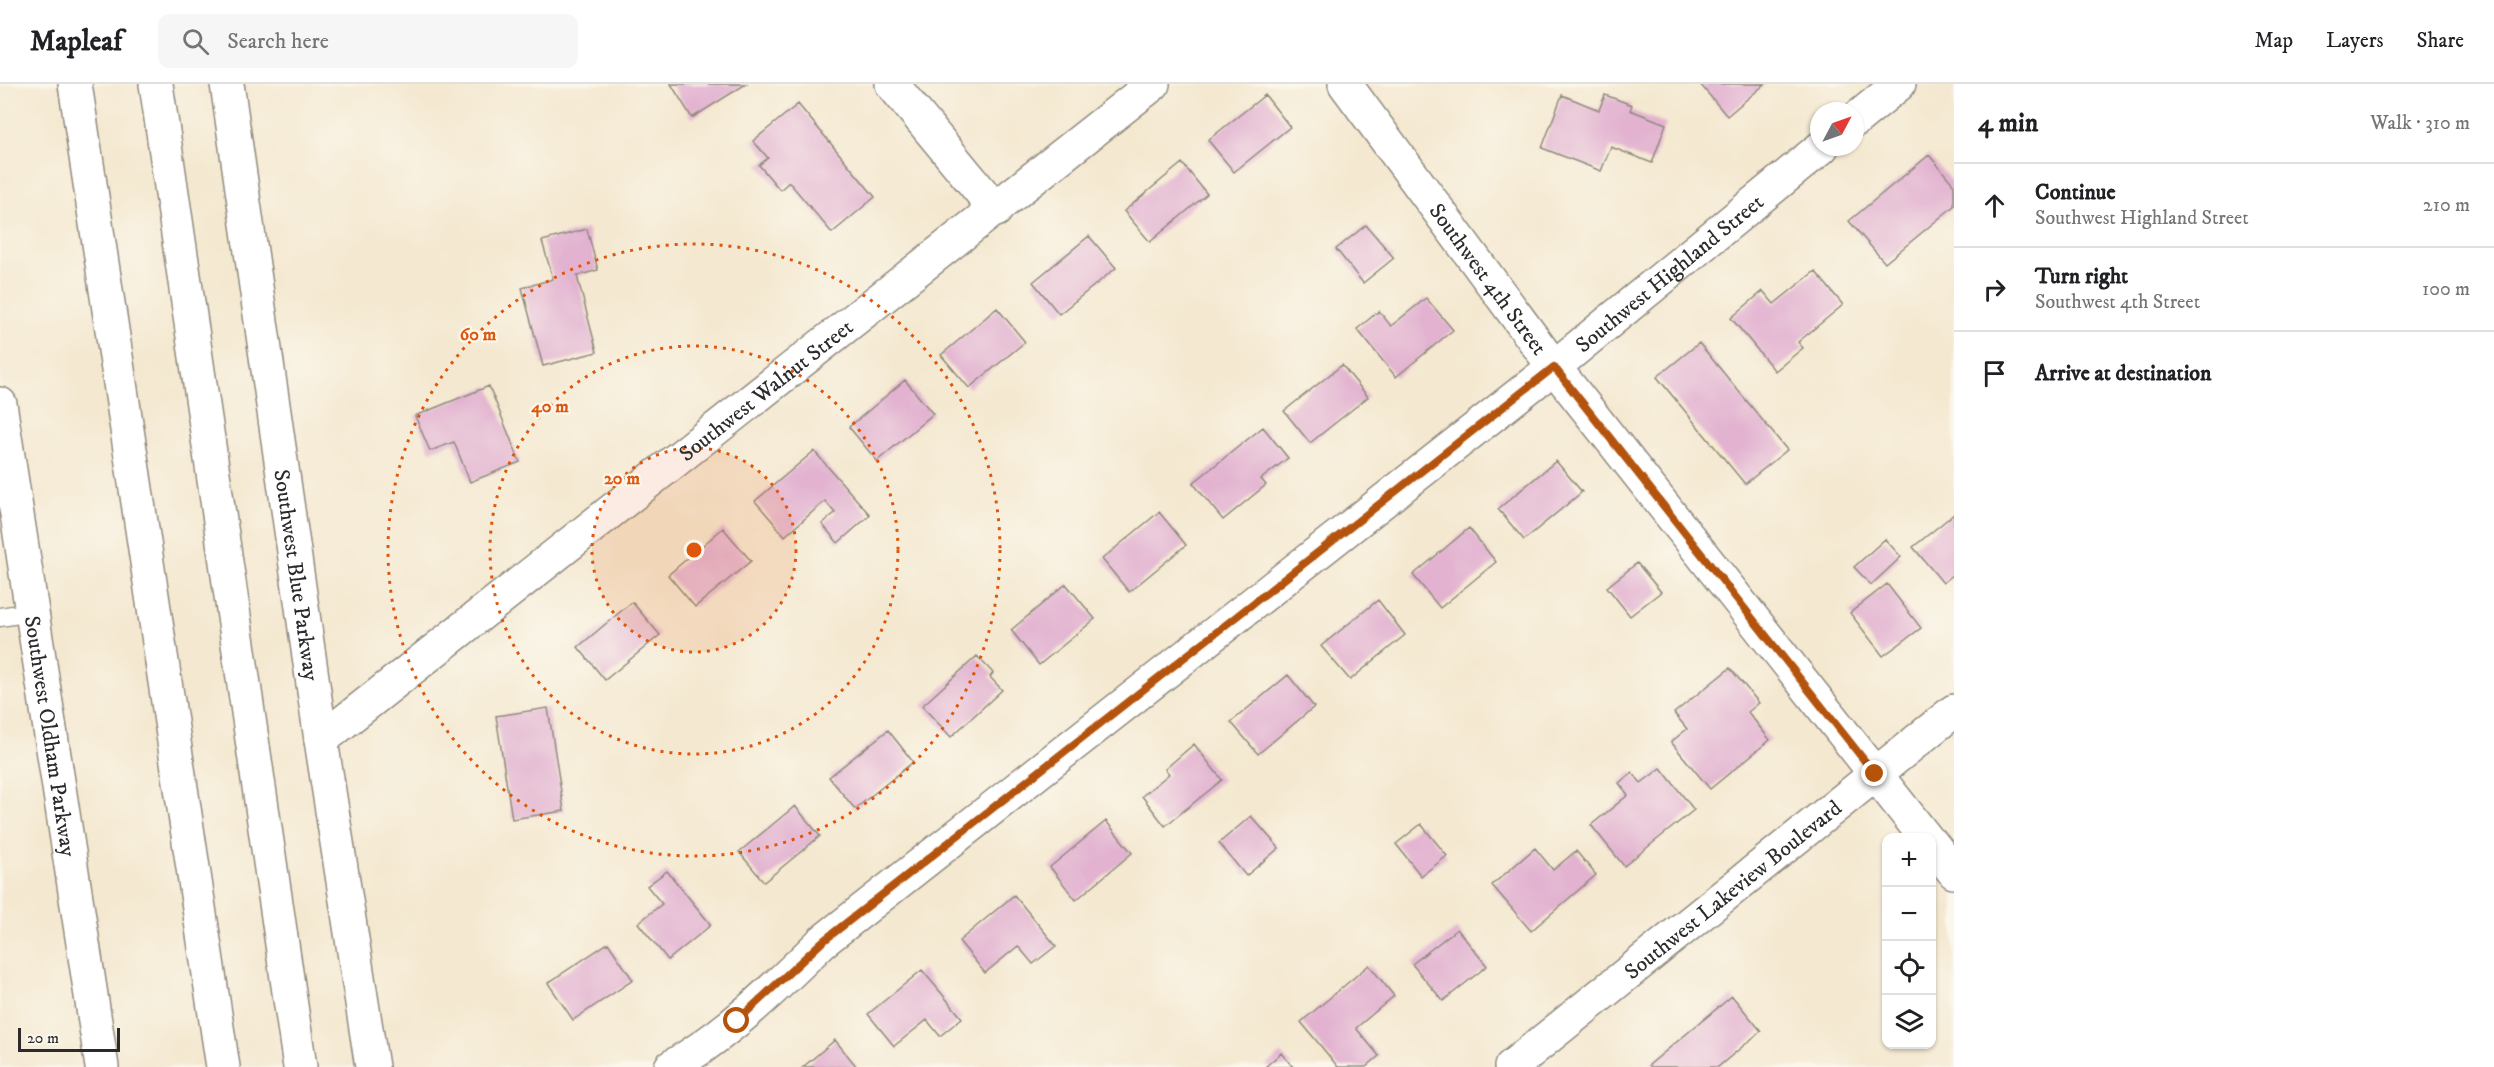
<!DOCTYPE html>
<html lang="en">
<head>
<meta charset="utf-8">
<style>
  :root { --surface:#fff; --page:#f6f6f6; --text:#202124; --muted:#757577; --line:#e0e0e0 }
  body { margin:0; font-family:"IM FELL DW Pica",serif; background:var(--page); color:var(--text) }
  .controls { position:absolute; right:18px; bottom:18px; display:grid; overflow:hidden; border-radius:12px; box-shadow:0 2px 4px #0004 }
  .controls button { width:54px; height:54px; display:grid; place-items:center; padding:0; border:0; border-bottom:2px solid var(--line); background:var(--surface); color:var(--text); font:30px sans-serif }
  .compass { position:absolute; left:1810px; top:18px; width:54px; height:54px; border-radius:50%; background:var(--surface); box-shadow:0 2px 4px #0004; rotate:49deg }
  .scale { position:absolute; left:18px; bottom:15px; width:102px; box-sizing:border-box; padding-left:6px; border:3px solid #2b2b2b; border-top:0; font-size:16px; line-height:21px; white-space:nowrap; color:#2b2b2b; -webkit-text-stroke:4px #fbf7ec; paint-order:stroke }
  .stop { position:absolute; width:18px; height:18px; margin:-14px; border:4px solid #b45309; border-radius:50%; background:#fff }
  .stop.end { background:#b45309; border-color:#fff; box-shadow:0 2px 6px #0008 }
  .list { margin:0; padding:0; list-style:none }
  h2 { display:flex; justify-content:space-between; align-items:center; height:78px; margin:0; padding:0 24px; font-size:26px }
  h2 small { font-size:20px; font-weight:400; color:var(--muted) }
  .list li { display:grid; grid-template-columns:39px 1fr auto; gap:18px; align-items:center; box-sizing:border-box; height:84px; padding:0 24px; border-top:2px solid var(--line) }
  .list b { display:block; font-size:22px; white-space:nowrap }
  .list p { margin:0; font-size:20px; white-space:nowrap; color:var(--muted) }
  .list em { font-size:20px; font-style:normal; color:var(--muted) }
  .icon { flex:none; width:33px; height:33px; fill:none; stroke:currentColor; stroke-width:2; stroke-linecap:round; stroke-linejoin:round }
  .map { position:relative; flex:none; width:1954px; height:983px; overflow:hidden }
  header { display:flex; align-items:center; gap:36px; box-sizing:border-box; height:84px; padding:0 30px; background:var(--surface); border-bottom:2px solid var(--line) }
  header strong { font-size:28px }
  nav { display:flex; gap:33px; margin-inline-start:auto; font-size:21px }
  .search { width:420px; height:54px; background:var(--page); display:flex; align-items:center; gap:15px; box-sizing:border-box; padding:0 21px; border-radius:12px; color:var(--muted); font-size:22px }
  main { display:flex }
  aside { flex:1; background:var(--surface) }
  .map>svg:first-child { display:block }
</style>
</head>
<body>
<header>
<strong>Mapleaf</strong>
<div class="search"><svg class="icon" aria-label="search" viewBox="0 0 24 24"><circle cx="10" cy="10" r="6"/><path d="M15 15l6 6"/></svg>Search here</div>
<nav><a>Map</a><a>Layers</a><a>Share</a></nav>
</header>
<main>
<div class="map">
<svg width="1954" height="983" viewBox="0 0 1954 983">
  <rect width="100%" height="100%" fill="#fbf7ec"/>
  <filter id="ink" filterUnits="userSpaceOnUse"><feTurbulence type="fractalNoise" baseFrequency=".0167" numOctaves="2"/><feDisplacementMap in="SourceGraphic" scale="12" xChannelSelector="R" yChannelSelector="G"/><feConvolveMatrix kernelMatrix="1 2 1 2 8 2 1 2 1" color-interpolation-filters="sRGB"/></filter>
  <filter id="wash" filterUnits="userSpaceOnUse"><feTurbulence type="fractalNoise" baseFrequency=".008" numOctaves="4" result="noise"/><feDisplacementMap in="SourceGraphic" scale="24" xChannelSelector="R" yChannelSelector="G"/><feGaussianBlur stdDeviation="1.35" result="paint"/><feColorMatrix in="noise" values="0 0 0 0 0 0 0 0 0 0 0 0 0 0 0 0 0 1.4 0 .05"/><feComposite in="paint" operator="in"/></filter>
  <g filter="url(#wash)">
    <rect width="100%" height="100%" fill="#f4e8d0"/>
    <g id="blocks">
      <!-- building -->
      <path fill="#e2b2d0" d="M671,0h75l-54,34z
        M1700,0h65l-38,32z
        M1265,11l25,32 -56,45 -26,-32z
        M1562,11l37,15 6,-15 27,10 -2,5 36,14 -14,39 -41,-16 -10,24 -59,-23z
        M798,20l77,93 -43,36 -43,-51 -9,8 -21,-25 9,-7 -15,-17z
        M1929,71l25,30v21l-69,57 -36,-42z
        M1182,79l25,31 -57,48 -26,-31z
        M1366,141l28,33 -31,25 -27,-34z
        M587,145l11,41 -21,6 20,76 -54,14 -21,-78 31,-9 -11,-38z
        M1089,152l27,32 -57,46 -26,-32z
        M1815,187l28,34 -45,37 5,6 -28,23 -44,-53 32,-27 11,13z
        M1426,214l27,32 -57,47 -39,-48 22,-18 12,15z
        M997,224l28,34 -56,46 -28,-33z
        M1699,259l88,107 -42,34 -88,-107z
        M1342,281l26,32 -58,46 -26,-32z
        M905,296l28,34 -56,47 -28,-34z
        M489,302l31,76 -50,20 -16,-40 -24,9 -15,-35z
        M1263,343l25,31 -27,21 5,6 -43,35 -30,-37z
        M814,367l56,64 -32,28 -16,-19 13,-11 -10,-12 -40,35 -30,-35z
        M1556,377l26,31 -58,48 -26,-31z
        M1159,428l27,33 -57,47 -27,-33z
        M1954,430v60l-11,9 -30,-36z
        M723,444l28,33 -56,46 -27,-32z
        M1469,444l27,34 -56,46 -27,-33z
        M1885,455l16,18 -30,28 -17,-18z
        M1637,479l24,29 -31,24 -23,-29z
        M1066,500l29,35 -56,46 -28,-35z
        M1887,500l34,44 -38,28 -33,-43z
        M1378,516l27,35 -55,45 -29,-34z
        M632,518l28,33 -55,45 -27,-33z
        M977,572l16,17 -3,4 12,13 -51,47 -29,-31z
        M1730,584l29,35 -11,9 22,28 -60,49 -39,-47 16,-13 -13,-16z
        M1288,591l26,32 -56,47 -27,-32z
        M548,624l16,103 -52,8 -16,-103z
        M888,646l25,32 -58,47 -26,-32z
        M1194,660l28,36 -57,46 -23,-30 27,-22 -4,-5z
        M1661,684l33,42 -70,56 -33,-41 37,-30 -9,-12 13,-11 9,11z
        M795,722l25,30 -56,46 -25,-30z
        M1251,732l28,32 -33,28 -27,-33z
        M1106,737l26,32 -56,47 -26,-33z
        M1421,740l26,32 -26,20 -25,-32z
        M1535,764l18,22 23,-19 20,24 -65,56 -39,-46z
        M667,787l44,54 -43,35 -30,-37 24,-19 -15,-18z
        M1014,811l42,51 -23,18 -15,-18 -33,27 -26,-32z
        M1457,845l30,37 -44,35 -31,-37z
        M608,859l25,37 -60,40 -25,-37z
        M1369,881l25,31 -38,32 23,28 -13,11h-28l-37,-45z
        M922,886l40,48 -22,18 -13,-16 -33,26 -26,-32z
        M1732,912l29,35 -43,36h-67l-2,-2z
        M835,956l22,27h-54z
        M1281,969l12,14h-28z"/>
    </g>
  </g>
  <g filter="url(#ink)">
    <use href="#blocks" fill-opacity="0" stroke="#908a7e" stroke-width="1.5"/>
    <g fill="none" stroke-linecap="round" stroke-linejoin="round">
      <!-- lane casing -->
      <g stroke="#908a7e" stroke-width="21">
        <path id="lane" d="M0,533l32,-5"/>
      </g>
      <!-- street casing -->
      <g stroke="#908a7e" stroke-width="36">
        <g id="street">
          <path d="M892,0l104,126"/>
          <path id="s1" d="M1345,0l209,283 372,471"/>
          <path d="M1855,36l44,-36"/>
          <path id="s2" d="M321,656l832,-656"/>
          <path d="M1932,760l22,28"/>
          <path id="s3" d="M671,983c57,-33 105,-80 151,-125l732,-575 268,-220"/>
          <path id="s4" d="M1511,983l443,-356"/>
        </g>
      </g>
      <!-- secondary casing -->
      <g stroke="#908a7e" stroke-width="36">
        <g id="secondary">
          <path id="s5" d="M227,0l94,656 51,327"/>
          <path id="s6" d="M0,320l102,663"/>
        </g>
      </g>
      <!-- highway casing -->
      <g stroke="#908a7e" stroke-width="36">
        <path id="highway" d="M75,0l148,983
          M156,0l144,983"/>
      </g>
      <!-- lane -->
      <use href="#lane" stroke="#fff" stroke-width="18"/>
      <!-- street -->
      <use href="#street" stroke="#fff" stroke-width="33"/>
      <!-- secondary -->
      <use href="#secondary" stroke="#fff" stroke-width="33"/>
      <!-- highway -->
      <use href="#highway" stroke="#fff" stroke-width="33"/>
    </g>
  </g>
  <g fill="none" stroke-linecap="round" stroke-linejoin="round" filter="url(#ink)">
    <!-- route -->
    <path stroke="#b45309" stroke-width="8" d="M737,937l85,-79 732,-575 321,407"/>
  </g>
  <!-- distance rings -->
  <circle cx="694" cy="466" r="102" fill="#df570e" fill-opacity=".12"/>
  <g fill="none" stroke="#df570e" stroke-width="3" stroke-dasharray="3 6">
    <circle cx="694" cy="466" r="102"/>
    <circle cx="694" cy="466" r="204"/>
    <circle cx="694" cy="466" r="306"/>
  </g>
  <g text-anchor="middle" stroke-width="4.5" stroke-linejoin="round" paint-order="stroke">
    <!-- street labels -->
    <g font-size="22" fill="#2b2b2b" stroke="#fbf7ec">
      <text dy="8" stroke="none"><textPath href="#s3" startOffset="1276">Southwest Highland Street</textPath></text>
      <text dy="8" stroke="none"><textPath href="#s1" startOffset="242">Southwest 4th Street</textPath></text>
      <text dy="8" stroke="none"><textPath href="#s2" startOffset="566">Southwest Walnut Street</textPath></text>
      <text dy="8" stroke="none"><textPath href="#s5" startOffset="496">Southwest Blue Parkway</textPath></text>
      <text dy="8" stroke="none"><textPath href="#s6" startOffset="336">Southwest Oldham Parkway</textPath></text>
      <text dy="8" stroke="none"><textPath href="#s4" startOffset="284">Southwest Lakeview Boulevard</textPath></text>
    </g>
  </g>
  <circle cx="694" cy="466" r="9" fill="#df570e" stroke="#fbf7ec" stroke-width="3"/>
  <g font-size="18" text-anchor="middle" font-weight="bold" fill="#df570e" stroke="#fbf7ec" stroke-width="4.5" stroke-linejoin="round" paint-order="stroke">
    <text x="478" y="256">60 m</text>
    <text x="550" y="328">40 m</text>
    <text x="622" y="400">20 m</text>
  </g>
</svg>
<div class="controls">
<button>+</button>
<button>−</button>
<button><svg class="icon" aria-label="locate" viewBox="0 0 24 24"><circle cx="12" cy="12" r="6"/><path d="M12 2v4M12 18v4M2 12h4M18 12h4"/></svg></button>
<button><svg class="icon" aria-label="layers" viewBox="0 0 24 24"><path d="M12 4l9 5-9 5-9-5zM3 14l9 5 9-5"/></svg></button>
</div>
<svg class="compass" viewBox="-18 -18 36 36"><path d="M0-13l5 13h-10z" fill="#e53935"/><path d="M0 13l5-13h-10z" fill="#757577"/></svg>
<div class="scale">20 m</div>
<div class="stop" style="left:737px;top:937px"></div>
<div class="stop end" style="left:1875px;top:690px"></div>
</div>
<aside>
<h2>4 min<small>Walk · 310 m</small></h2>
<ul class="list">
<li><svg class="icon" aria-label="ahead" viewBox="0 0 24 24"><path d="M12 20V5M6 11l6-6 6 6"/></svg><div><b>Continue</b><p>Southwest Highland Street</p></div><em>210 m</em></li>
<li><svg class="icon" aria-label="right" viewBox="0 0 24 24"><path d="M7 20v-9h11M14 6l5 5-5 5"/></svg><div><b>Turn right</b><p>Southwest 4th Street</p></div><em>100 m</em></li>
<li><svg class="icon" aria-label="arrive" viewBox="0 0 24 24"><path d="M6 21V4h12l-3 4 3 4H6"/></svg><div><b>Arrive at destination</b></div></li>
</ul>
</aside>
</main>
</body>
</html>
